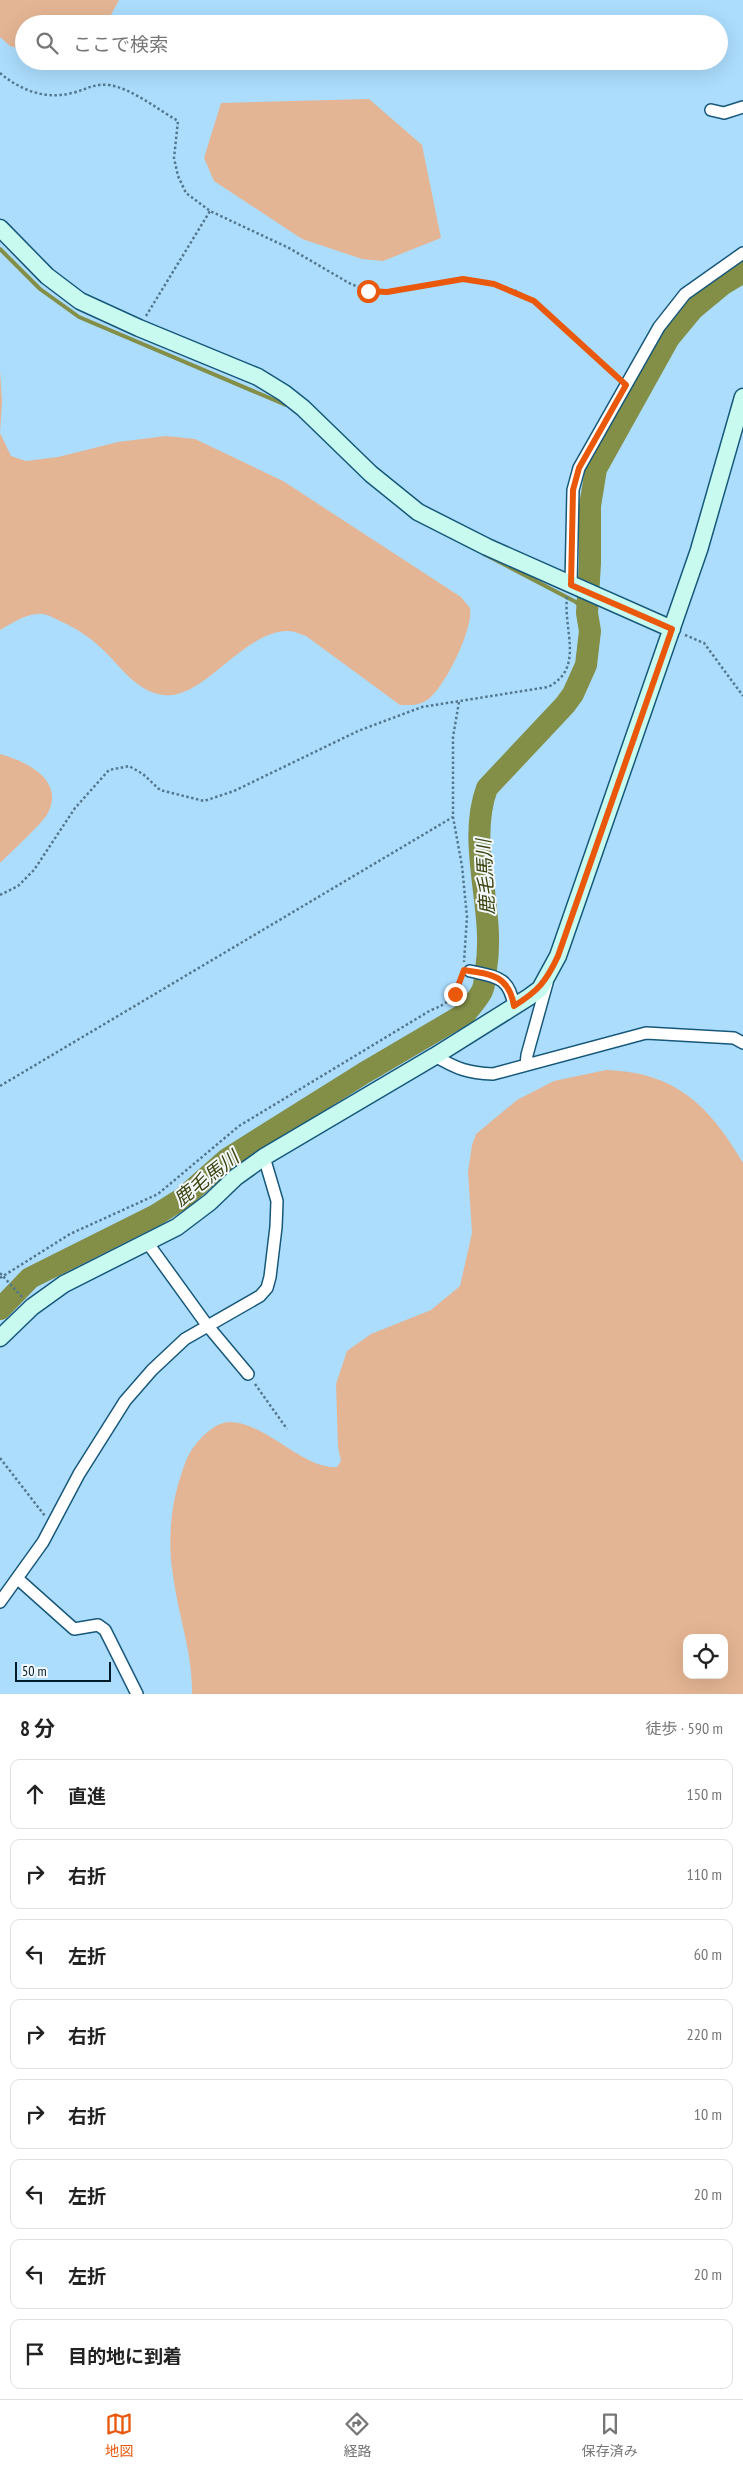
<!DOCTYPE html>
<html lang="ja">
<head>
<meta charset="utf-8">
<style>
  :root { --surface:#fff; --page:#f6f6f6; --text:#222; --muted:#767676; --line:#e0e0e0; --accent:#ea580c }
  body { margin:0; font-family:"PT Sans Narrow","Noto Sans JP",sans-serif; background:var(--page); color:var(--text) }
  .controls { position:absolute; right:15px; bottom:15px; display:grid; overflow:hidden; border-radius:10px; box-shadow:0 5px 20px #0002 }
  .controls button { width:45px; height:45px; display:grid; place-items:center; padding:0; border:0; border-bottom:1px solid var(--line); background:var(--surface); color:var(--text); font:25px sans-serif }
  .scale { position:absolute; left:15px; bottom:12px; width:96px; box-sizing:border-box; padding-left:5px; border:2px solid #021b29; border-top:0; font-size:14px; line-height:18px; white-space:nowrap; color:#021b29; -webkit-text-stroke:4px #f2f8fc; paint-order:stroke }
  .stop { position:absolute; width:15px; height:15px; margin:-11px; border:4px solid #ea580c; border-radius:50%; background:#fff }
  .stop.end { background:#ea580c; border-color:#fff; box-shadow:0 1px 5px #0008 }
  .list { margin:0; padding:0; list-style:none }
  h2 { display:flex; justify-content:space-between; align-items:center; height:65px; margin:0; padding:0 20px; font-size:21px }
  h2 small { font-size:16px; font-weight:400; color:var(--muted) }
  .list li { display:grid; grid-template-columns:32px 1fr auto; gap:15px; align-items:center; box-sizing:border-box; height:70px; margin:0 10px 10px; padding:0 10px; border:1px solid var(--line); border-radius:10px }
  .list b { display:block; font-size:19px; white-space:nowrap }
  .list em { font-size:16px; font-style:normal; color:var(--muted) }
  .icon { flex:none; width:28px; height:28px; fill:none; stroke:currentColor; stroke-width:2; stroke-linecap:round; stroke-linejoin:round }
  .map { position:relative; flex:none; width:743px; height:1694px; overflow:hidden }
  .search { position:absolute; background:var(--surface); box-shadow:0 5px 20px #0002; left:15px; right:15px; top:15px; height:55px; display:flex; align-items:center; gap:12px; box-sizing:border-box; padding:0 18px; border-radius:28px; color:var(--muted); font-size:19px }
  .sheet { height:705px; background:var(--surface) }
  nav { display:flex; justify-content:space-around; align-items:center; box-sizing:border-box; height:70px; border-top:1px solid var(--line); background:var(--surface); font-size:14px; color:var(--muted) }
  nav a { display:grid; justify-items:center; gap:2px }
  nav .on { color:var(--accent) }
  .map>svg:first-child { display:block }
</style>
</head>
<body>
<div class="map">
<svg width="743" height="1694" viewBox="0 0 743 1694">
  <rect width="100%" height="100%" fill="#acddfd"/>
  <!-- green -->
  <path fill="#e4b594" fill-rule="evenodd" d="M0,0h119l-13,24h-82v26l-14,-4 -10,-9z
    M369,99l53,46 19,93 -58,23 -21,-2 -60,-20 -88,-58 -10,-23 17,-55z
    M0,371l2,31 -2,31 11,23 15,5 32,-4 60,-15 48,-6 29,3 88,42 178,116 9,11c4,20 -26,81 -43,92 -9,6 -17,5 -27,5l-94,-69c-6,-2 -12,-5 -18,-5 -45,0 -85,70 -125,64 -28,-4 -43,-30 -62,-47 -11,-11 -27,-21 -41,-27 -7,-3 -14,-8 -22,-7 -13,0 -27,10 -38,16z
    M0,754c25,7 65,25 48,59 -5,10 -38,40 -48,50z
    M606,1070c69,2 103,35 137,93v531h-551c1,-40 -14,-79 -19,-119 -5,-29 -3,-63 5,-90 5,-16 8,-29 18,-41 8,-10 21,-22 34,-22 35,0 74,48 107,45l4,-6 -3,-14 -2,-63 11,-33 24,-17 60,-24 29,-24 12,-53 -4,-61 4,-27 4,-11 41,-34 37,-19zM687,1638h37v37h-37z"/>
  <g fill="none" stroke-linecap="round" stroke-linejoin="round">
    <!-- stream -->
    <path stroke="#838e47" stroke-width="4" d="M0,249l40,40 39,28 207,88
      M484,554l92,48 11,11"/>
    <!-- river -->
    <path stroke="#838e47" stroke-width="22" d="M0,1309l30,-31 126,-63 27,-17 44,-39 137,-86 102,-60c5,-7 12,-14 16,-22 3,-6 3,-15 4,-22 10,-59 -20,-124 1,-181l78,-83 8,-11 13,-29 4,-34 -3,-18 3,-50v-57l6,-37 73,-131 24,-29 29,-24 21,-13"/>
    <!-- street casing -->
    <g stroke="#17587a" stroke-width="14">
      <path id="street" d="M711,110l13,3 19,-6
        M571,585l2,-95 6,-22 80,-141 26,-33 58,-41
        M470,971c26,6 39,5 44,35
        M435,1056c22,13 33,17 58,18l153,-41 88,5 9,5
        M526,1065l1,-10 20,-72
        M147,1242l60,83 41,49
        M18,1579l56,50 24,-4 7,5 32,64
        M0,1602l43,-60 36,-68 46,-73 27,-31 33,-31 75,-43 7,-8 3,-11 6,-50 1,-26 -13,-44"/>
    </g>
    <!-- secondary casing -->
    <g stroke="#17587a" stroke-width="19">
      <path id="secondary" d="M0,228l47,48 33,25 59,27 119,49 26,16 19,15 68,66 47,38 69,35 185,82
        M0,1338l32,-31 32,-23 113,-57 33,-25 26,-25 28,-20 171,-101 94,-59 11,-8 18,-33 141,-406 44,-153"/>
    </g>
    <!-- path -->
    <path stroke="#53788e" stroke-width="2.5" stroke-dasharray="2.5 2.5" stroke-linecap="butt" d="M0,73c20,17 45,27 72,20 13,-3 23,-10 37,-8 24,4 48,24 69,36l-4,37 4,18 8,17 24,18 79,37 60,35 19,8 19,1 76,-13 32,5 21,7 18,10 83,76
      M146,316l64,-105
      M685,635l19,8 39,53
      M459,702l-6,35v80l9,49 5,51 -3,45
      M0,895l18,-9 16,-16 41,-62 34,-38 20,-4 14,8 17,16 44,11 30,-10 124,-60 64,-24 126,-20c37,-19 15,-57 19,-90
      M0,1086l453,-269
      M0,1273l22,24
      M0,1278l70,-44 88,-40 81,-68 192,-116c17,-6 26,-14 31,-32
      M255,1384l32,45
      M0,1458l45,58"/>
    <!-- street -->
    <use href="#street" stroke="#fff" stroke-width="11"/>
    <!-- secondary -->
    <use href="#secondary" stroke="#c8faf0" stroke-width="16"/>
  </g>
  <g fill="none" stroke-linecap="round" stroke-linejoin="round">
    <!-- route -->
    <path stroke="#ea580c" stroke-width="6" d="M368,291l19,1 76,-13 31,5 40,17 92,84 -47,83 -6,22 -2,95 101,44 -114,327c-12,26 -20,35 -44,50 -5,-30 -22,-32 -50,-36l-9,24"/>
  </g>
  <g text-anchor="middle" stroke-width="4" stroke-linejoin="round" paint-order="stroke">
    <!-- water labels -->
    <g font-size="19" font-style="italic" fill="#3d440d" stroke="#f2f8fc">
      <text transform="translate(485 877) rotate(-93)" y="7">鹿毛馬川</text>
      <text transform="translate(206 1178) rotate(-38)" y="7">鹿毛馬川</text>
    </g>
  </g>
</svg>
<div class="controls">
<button><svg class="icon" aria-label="locate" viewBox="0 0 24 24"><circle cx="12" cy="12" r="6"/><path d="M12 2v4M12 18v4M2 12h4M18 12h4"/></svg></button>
</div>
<div class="scale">50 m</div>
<div class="stop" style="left:368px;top:291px"></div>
<div class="stop end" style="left:455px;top:994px"></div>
<div class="search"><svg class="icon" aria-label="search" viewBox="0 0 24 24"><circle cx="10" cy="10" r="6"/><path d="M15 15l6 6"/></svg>ここで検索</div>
</div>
<section class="sheet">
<h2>8 分<small>徒歩 · 590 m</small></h2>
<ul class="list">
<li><svg class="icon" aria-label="ahead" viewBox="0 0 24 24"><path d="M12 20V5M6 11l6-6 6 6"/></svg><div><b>直進</b></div><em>150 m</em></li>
<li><svg class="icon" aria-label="right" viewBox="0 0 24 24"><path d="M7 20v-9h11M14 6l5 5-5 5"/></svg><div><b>右折</b></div><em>110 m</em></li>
<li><svg class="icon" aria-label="left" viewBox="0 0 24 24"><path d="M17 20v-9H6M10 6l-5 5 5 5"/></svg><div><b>左折</b></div><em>60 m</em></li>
<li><svg class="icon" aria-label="right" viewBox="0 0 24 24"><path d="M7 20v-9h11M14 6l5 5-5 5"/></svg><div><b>右折</b></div><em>220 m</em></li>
<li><svg class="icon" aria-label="right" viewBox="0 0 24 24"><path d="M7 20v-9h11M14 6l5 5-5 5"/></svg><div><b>右折</b></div><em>10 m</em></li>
<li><svg class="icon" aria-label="left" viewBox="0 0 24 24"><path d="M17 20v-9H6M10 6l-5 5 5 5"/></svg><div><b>左折</b></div><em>20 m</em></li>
<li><svg class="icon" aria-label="left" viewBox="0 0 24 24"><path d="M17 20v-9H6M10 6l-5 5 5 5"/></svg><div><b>左折</b></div><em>20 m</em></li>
<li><svg class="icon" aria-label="arrive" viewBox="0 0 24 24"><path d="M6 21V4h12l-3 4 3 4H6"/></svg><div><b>目的地に到着</b></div></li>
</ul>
</section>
<nav>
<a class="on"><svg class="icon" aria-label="map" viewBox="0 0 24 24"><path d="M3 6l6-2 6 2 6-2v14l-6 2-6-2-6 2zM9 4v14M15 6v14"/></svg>地図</a>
<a><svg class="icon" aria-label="directions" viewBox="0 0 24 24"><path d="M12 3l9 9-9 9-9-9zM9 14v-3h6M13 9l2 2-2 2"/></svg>経路</a>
<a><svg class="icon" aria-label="saved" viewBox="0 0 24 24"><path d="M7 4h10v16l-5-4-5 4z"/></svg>保存済み</a>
</nav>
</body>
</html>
